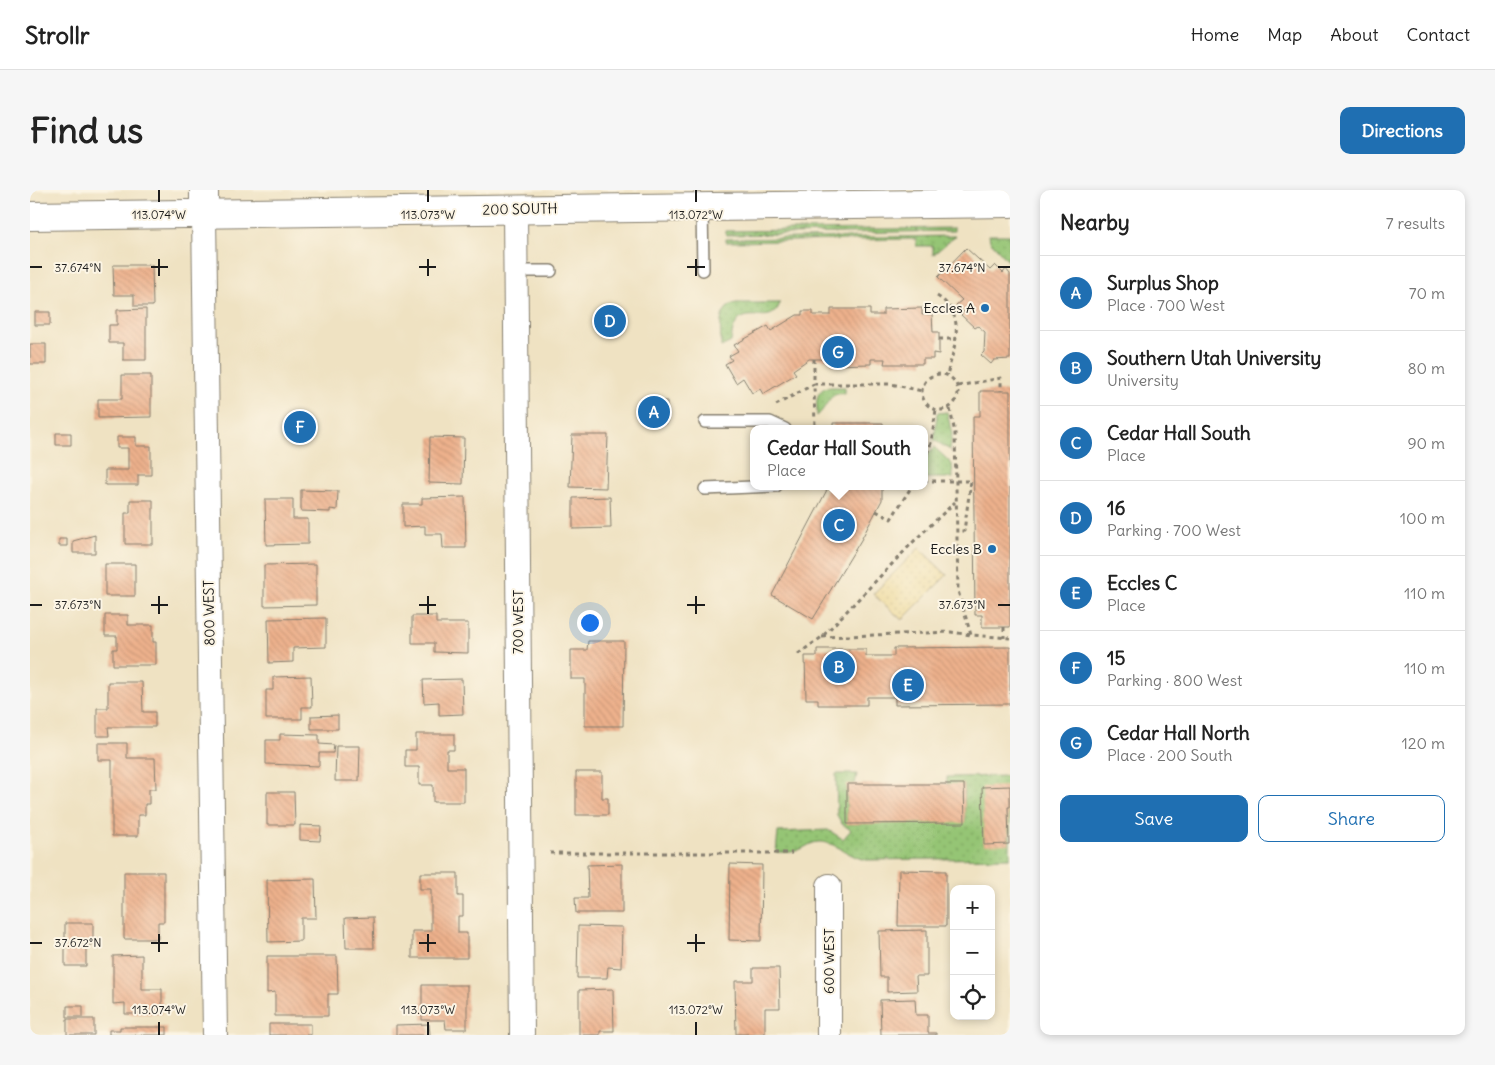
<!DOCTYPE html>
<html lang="en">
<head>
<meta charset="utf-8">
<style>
  :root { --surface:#fff; --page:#f6f6f6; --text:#222; --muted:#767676; --line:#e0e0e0; --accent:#1f6fb2 }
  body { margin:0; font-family:Delius,sans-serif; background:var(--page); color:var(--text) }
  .controls { position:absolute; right:15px; bottom:15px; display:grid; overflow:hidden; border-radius:10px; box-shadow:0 2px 8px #0003 }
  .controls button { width:45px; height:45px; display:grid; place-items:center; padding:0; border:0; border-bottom:1px solid var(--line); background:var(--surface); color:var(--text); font:25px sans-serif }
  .you { position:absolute; left:559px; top:432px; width:18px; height:18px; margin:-12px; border:4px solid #fff; border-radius:50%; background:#1a73e8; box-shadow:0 0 0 8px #1a73e833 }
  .badge { display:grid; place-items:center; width:32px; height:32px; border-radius:50%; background:var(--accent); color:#fff; font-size:16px; font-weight:700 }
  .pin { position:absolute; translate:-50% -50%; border:2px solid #fff; box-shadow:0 1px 5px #0006 }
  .popup { position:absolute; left:720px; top:235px; width:178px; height:65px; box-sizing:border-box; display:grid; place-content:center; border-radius:10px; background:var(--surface); filter:drop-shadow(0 1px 4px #0005); font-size:16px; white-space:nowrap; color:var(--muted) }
  .popup b { font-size:19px; color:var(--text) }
  .popup::after { content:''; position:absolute; left:50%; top:100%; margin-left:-10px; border:10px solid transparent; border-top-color:var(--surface) }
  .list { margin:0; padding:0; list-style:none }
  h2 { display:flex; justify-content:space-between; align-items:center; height:65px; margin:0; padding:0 20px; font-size:21px }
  h2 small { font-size:16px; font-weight:400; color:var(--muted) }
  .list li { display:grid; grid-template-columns:32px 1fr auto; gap:15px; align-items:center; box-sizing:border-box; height:75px; padding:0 20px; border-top:1px solid var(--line) }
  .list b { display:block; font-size:19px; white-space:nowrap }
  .list p { margin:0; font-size:16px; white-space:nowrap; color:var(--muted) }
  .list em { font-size:16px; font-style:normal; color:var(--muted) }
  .actions { display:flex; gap:10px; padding:15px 20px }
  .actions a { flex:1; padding:11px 0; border:1px solid var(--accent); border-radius:10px; text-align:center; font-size:18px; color:var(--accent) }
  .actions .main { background:var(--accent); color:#fff }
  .icon { flex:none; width:28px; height:28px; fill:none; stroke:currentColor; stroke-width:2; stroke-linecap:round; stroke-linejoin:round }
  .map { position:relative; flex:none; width:980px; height:845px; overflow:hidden; border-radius:10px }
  header { display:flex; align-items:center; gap:30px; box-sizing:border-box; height:70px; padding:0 25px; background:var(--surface); border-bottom:1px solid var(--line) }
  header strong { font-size:24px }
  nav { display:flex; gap:28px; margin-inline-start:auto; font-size:18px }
  .intro { display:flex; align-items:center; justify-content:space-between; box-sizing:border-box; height:120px; padding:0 30px }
  h1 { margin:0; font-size:35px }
  .button { padding:12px 22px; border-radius:10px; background:var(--accent); color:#fff; font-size:18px; font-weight:700 }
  main { display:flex; gap:30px; padding:0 30px }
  aside { flex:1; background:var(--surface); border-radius:10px; box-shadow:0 2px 8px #0003 }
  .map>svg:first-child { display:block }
</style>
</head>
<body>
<header>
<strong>Strollr</strong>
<nav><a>Home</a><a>Map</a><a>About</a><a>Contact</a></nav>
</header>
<div class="intro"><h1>Find us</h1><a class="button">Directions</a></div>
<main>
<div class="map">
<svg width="980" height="845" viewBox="0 0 980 845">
  <defs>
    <pattern id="green-dots" width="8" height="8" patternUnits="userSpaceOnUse" patternTransform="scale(1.25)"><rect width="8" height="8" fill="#95c574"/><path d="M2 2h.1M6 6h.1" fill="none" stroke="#80a964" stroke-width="1.8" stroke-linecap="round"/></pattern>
    <pattern id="sand-dots" width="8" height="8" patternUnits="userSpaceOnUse" patternTransform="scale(1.25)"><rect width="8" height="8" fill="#eeda9e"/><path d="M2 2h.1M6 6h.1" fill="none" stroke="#ccba88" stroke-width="1.8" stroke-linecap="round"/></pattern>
    <pattern id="building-back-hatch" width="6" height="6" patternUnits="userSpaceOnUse" patternTransform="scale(1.25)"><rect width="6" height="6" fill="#edb18c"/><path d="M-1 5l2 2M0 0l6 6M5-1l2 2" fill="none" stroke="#cb9878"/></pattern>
  </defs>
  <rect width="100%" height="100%" fill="#fcf5e5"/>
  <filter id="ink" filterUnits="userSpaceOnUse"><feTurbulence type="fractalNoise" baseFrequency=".02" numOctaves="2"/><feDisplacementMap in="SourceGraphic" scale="10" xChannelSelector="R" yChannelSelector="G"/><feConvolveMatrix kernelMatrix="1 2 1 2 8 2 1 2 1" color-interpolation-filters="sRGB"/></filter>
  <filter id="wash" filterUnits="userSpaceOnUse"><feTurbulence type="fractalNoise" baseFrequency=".0096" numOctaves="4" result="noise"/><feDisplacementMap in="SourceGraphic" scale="20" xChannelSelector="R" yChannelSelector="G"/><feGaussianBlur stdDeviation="1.12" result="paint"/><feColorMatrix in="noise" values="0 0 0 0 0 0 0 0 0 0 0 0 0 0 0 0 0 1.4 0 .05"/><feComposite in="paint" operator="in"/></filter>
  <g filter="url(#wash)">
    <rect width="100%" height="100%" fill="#efe2c2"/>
    <!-- green -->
    <path fill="url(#green-dots)" stroke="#587048" d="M924,38v3l-228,4v-4z
      M959,45h21v28l-20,-22z
      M925,46l-22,19v-9h-17v-7l-190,3v-3z
      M706,113h44c-9,30 -45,-9 -49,39l-10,5c0,-15 -5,-39 15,-44z
      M797,197h18v7c-17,-3 -17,13 -28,22 0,-12 -3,-24 10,-29z
      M917,222l5,22 -2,16 -16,-10 3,-27z
      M904,257l18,17 1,14h-29c0,-9 2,-25 10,-31z
      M806,584h21l-2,10 -8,1v39l118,-2 -1,-37 -17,-1v-7l63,-1v82l-144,2c-17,-3 -27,-16 -44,-18 -11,-1 -16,6 -26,9 -6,2 -14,1 -20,1l2,-20 50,-2 15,9 8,-9 -9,-6 -5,-9z"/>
    <!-- sand -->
    <path fill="url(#sand-dots)" stroke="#857b5d" d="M889,358l28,27 -45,45 -29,-26z"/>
    <g id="blocks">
      <!-- building -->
      <path fill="url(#building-back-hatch)" d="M936,58l24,22 5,-5 8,8 3,-4 4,5v85l-16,1 -3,4 -10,-9 3,-3 1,-20 -7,-6 -3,2 -14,-13 3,-3 -8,-7 6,-5 -24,-23z
        M83,75h39l1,41h-19v-11h-20z
        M892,118v7l10,-1 1,18h6v22l-6,-1v6h-10v5h-39l1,-5h-14v5l-39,1v-6h-23l-16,11 3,4 -33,20 -3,-5 -8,4 -9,-15 -7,5 -11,-19 7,-4 -3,-4 9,-5 -4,-6 34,-19 3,5 26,-16h5v-4h11v4h18v-6h39v6h13v-6z
        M116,119v51h-23v-17h-14v-18h8v-15z
        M5,122h15v13h-15z
        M0,154h16v20h-16z
        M92,185h29v42l-53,1v-19h24z
        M950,201h30v236h-28v-12h-7l-2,-199h7z
        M612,211h25v22h-25z
        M803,233h50v6h-50z
        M26,243h15v12h-15z
        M542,245h36l-2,53 -36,-1z
        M87,247h19v9h15v29h-13v10h-33v-15h23v-22h-11z
        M400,247l34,1 -1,46 -34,-1z
        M799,296h53v14l-21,40 -48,79 -41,-24z
        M271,300l37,1 -1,19 -7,-1v3l-29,-1z
        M435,307l1,51h-23l-1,-14h-17v-8l-22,1v-23h19v-6z
        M580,307l1,31 -38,1v-31z
        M235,309h28v20h15v25l-42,1z
        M100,310h23v44h-28v-31h5z
        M65,345v18h-22v-12z
        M29,349h8v7h-8z
        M75,374h30v32h-30z
        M286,374v41l-52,1v-41z
        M75,425h23v10h25v17h3v23h-43v-16h4v-13h-12z
        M382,426h24v7h32v30l-34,-1v-9h-22z
        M296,428v29l-33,1v14l-24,1 -1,-44z
        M558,451h36l-1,85h-38v-47h-14v-29h16z
        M980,457v57l-115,1v-8h-28v8h-49v-6h-12l-1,-43h12v-7h49v7h28v-8z
        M281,486l1,31h-10v12h-36v-29h7v-13z
        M432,489l1,35 -24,1v-13l-15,1 -1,-23z
        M78,492h34l1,30h12v15h-47l1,9h-12v-28h11z
        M308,525v14h-27v-13z
        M250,544l39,1v9l15,1 -1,8h-14v13l-53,-2v-24h14z
        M386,544h38v16h-7v18h17v34h-31v-17h-14v-18h-14v-17h11z
        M68,553h29v15h28l1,31h-7v15h-4v11h-7v21h-26v-76h-14z
        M306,556h24l-1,35h-24z
        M546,582h26v26h6v17h-32z
        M817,594h117l1,39 -118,1z
        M980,596v21h-2l1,37 -25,1 -2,-58z
        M237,602h27l1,33h-28z
        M270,635l21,1 -1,15 -20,-1z
        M592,674v49h-46l-1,-15h13l-1,-33z
        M700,674l32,1 -1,76 -32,-1z
        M869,680l47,1v55h-48z
        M94,682h40v50h-6v17h-34z
        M390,683h38v23h5v20h-5v17h9v25h-55v-27h19v-42h-11z
        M285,689l1,39h-15v23l-33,1 -1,-62z
        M343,727l1,31h-28l-1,-30z
        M35,733h28v22h-7v21h-21z
        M548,736l44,1 -1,41 -13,-1 -1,11h-30z
        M897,740v46h-11l1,15 -30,1v-15h-7l-1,-46z
        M112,765v34h20v25h-37v-11l-12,1v-48z
        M237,766h70l1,38h-10v22h-53v-24l-8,1z
        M723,778h26l1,40h-15v26h-29l-1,-53h18z
        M392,795h45v44h-21l-1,-9h-23z
        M583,799l1,42h-14v4h-21v-45z
        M885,809l1,16h12v18h8v2h-55l-1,-35z
        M37,816h16v11h-16z
        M37,829h27v16h-27z
        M239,834h42v11h-42z
        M399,834l1,11h-34v-10z
        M90,837h47v8h-58v-5h11z"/>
    </g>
  </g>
  <g filter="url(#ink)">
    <use href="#blocks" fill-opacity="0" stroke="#867f6f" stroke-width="1"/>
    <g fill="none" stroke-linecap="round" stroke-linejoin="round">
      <!-- service casing -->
      <g stroke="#867f6f" stroke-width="14">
        <path id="service" d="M672,17l1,63
          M485,81h36
          M675,232h65l15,7
          M675,299l71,-3"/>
      </g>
      <!-- minor casing -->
      <g stroke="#867f6f" stroke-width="26">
        <path id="minor" d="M485,19l7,826
          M174,24l11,821
          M799,845v-149"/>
      </g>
      <!-- tertiary casing -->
      <g stroke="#867f6f" stroke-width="30">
        <path id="tertiary" d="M174,0v24
          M0,26l980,-13"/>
      </g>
      <!-- path -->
      <path stroke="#867f6f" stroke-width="3" stroke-dasharray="4 4" stroke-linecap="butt" d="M907,106c31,19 17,51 10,79
        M909,149h17
        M784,169v25h77l31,7
        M892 202a18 18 0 1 1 36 0a18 18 0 1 1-36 0Z
        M928,196l43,-8v13
        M746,215l38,-21 1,45
        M920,219l5,24 3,158 13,44 39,3
        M894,271l7,-18 5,-33
        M894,291h47l-7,50h-8
        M846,321l15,8 21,-33
        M974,437v11
        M792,447l129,-5 20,3
        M768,464l24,-17 94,-98 39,-37
        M520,663h242"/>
      <!-- service -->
      <use href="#service" stroke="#fff" stroke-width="11"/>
      <!-- minor -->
      <use href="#minor" stroke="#fff" stroke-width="24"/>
      <!-- tertiary -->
      <use href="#tertiary" stroke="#fff" stroke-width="28"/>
    </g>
  </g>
  <!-- ticks -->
  <path fill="none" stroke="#1c1c1c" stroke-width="2" d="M129,0v12M398,0v12M666,0v12M129,69v17M398,69v17M666,69v17M0,77h12M121,77h17M389,77h17M657,77h18M968,77h12M129,406v18M398,406v18M666,406v18M0,415h12M121,415h17M389,415h17M657,415h18M968,415h12M129,744v18M398,744v18M666,744v18M0,753h12M121,753h17M389,753h17M657,753h18M129,832v13M398,832v13M666,832v13"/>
  <!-- markers -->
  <g fill="#1f6fb2" stroke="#fcf5e5" stroke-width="2">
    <circle cx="955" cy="118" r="5"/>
    <circle cx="962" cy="359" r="5"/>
  </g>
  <g text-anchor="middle" stroke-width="4" stroke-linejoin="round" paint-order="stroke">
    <!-- street labels -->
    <g font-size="14" fill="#1c1c1c" stroke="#fcf5e5">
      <text transform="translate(490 19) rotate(-1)" y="5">200 SOUTH</text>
      <text transform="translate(179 423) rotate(-91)" y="5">800 WEST</text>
      <text transform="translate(488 432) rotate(-90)" y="5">700 WEST</text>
      <text transform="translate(799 771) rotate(-90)" y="5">600 WEST</text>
    </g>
    <!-- poi labels -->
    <g font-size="14" fill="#1c1c1c" stroke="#fcf5e5" text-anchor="end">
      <text x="945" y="123">Eccles A</text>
      <text x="952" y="364">Eccles B</text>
    </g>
  </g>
  <g font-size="12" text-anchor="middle" fill="#1c1c1c" stroke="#fcf5e5" stroke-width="4" stroke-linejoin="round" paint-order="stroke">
    <text x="129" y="29">113.074°W</text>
    <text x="398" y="29">113.073°W</text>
    <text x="666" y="29">113.072°W</text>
    <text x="48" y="82">37.674°N</text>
    <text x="932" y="82">37.674°N</text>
    <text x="48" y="419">37.673°N</text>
    <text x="932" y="419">37.673°N</text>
    <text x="48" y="757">37.672°N</text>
    <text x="129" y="824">113.074°W</text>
    <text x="398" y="824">113.073°W</text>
    <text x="666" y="824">113.072°W</text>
  </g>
</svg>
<div class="controls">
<button>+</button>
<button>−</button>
<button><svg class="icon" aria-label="locate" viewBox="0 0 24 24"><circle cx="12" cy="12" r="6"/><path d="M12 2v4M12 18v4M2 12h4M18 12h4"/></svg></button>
</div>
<div class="you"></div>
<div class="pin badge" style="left:624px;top:222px">A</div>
<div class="pin badge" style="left:809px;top:477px">B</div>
<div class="pin badge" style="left:809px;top:335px">C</div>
<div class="popup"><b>Cedar Hall South</b>Place</div>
<div class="pin badge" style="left:580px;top:131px">D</div>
<div class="pin badge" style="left:878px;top:495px">E</div>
<div class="pin badge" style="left:270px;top:237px">F</div>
<div class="pin badge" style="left:808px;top:162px">G</div>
</div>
<aside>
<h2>Nearby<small>7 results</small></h2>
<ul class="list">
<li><span class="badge">A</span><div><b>Surplus Shop</b><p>Place · 700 West</p></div><em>70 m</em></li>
<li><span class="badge">B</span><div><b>Southern Utah University</b><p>University</p></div><em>80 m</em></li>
<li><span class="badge">C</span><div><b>Cedar Hall South</b><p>Place</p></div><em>90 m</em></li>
<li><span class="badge">D</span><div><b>16</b><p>Parking · 700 West</p></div><em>100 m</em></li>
<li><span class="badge">E</span><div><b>Eccles C</b><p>Place</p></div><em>110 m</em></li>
<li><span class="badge">F</span><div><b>15</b><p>Parking · 800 West</p></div><em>110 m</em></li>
<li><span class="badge">G</span><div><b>Cedar Hall North</b><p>Place · 200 South</p></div><em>120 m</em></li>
</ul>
<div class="actions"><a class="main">Save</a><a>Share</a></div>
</aside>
</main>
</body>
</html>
